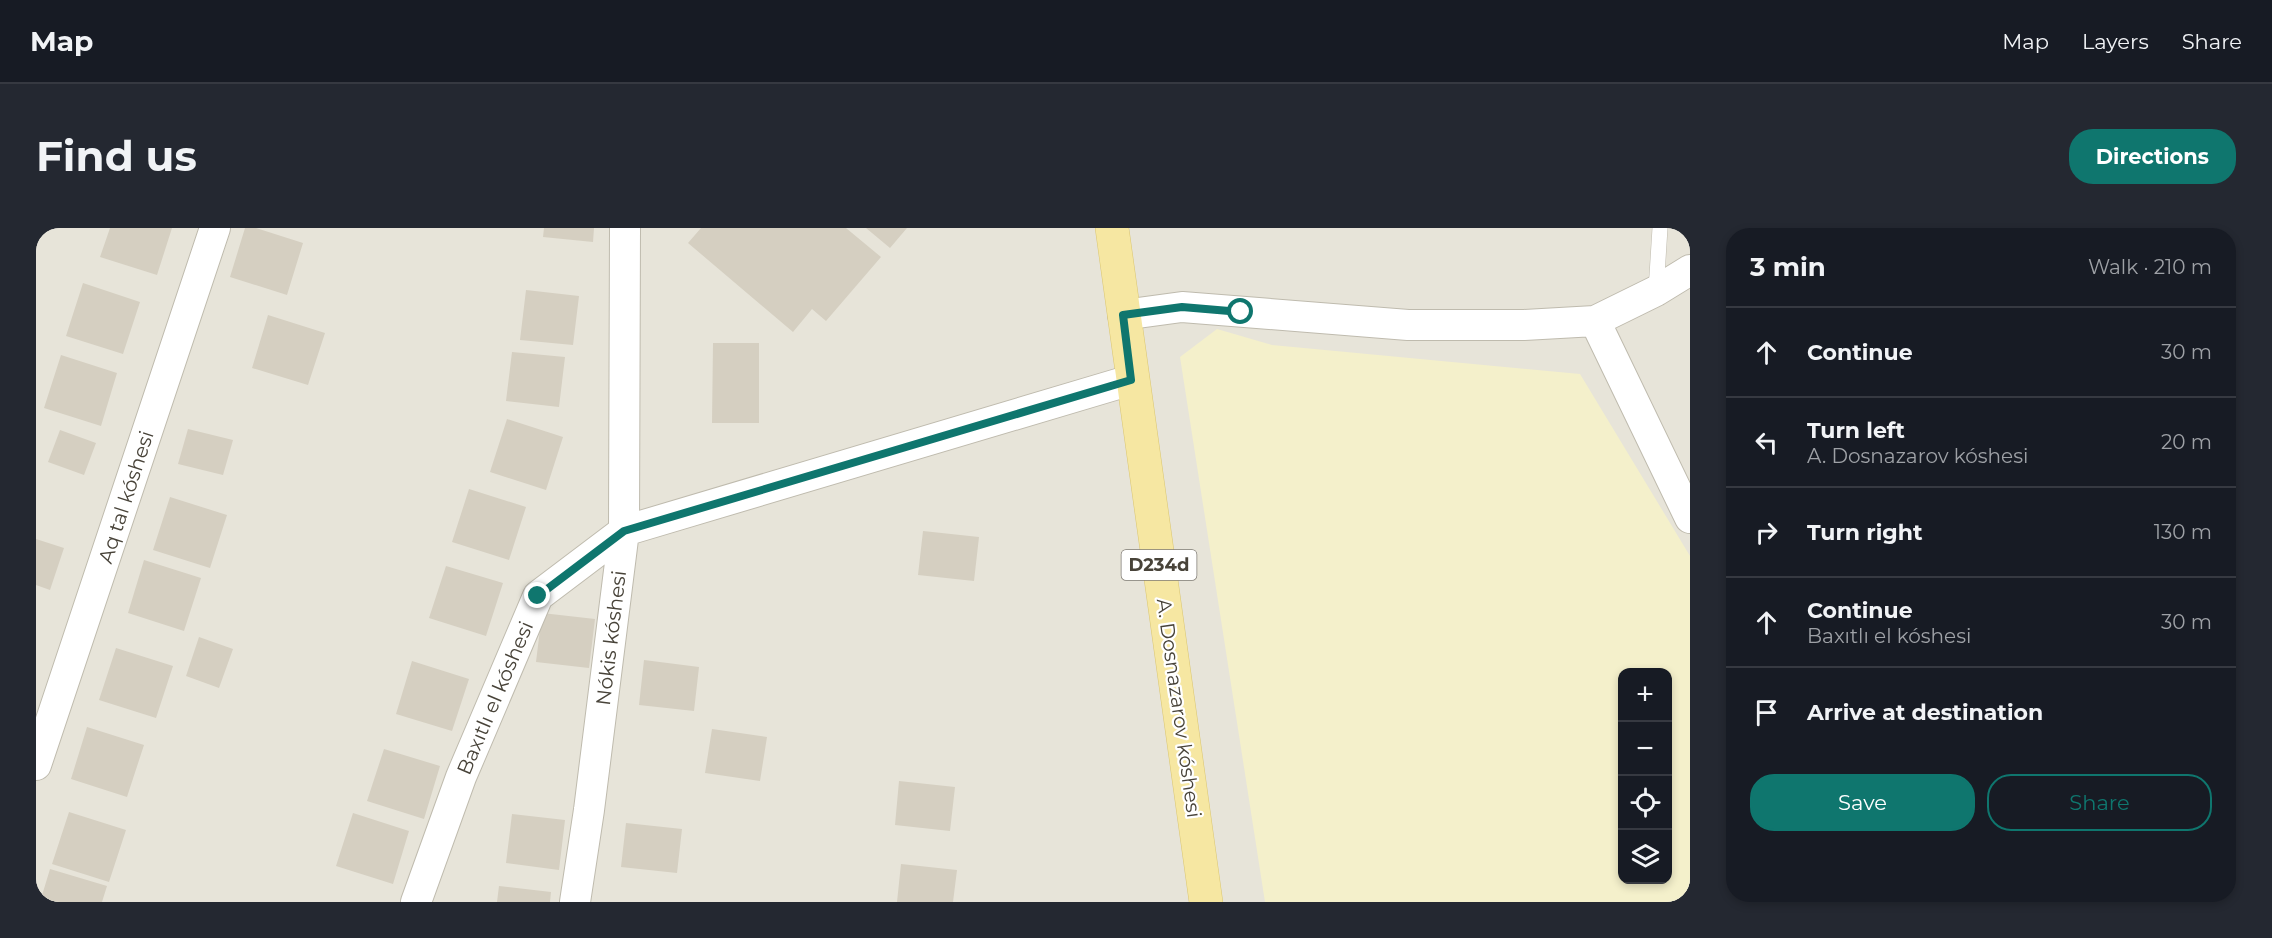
<!DOCTYPE html>
<html lang="en">
<head>
<meta charset="utf-8">
<style>
  :root { --surface:#171b24; --page:#242831; --text:#f1f3f6; --muted:#9ea1a6; --line:#363941; --accent:#0f766e }
  body { margin:0; font-family:Montserrat,sans-serif; background:var(--page); color:var(--text) }
  .controls { position:absolute; right:18px; bottom:18px; display:grid; overflow:hidden; border-radius:12px; box-shadow:0 3px 9px #0003 }
  .controls button { width:54px; height:54px; display:grid; place-items:center; padding:0; border:0; border-bottom:2px solid var(--line); background:var(--surface); color:var(--text); font:30px sans-serif }
  .stop { position:absolute; width:18px; height:18px; margin:-14px; border:4px solid #0f766e; border-radius:50%; background:#fff }
  .stop.end { background:#0f766e; border-color:#fff; box-shadow:0 2px 6px #0008 }
  .list { margin:0; padding:0; list-style:none }
  h2 { display:flex; justify-content:space-between; align-items:center; height:78px; margin:0; padding:0 24px; font-size:26px }
  h2 small { font-size:20px; font-weight:400; color:var(--muted) }
  .list li { display:grid; grid-template-columns:39px 1fr auto; gap:18px; align-items:center; box-sizing:border-box; height:90px; padding:0 24px; border-top:2px solid var(--line) }
  .list b { display:block; font-size:22px; white-space:nowrap }
  .list p { margin:0; font-size:20px; white-space:nowrap; color:var(--muted) }
  .list em { font-size:20px; font-style:normal; color:var(--muted) }
  .actions { display:flex; gap:12px; padding:18px 24px }
  .actions a { flex:1; padding:14px 0; border:2px solid var(--accent); border-radius:24px; text-align:center; font-size:21px; color:var(--accent) }
  .actions .main { background:var(--accent); color:#fff }
  .icon { flex:none; width:33px; height:33px; fill:none; stroke:currentColor; stroke-width:2; stroke-linecap:round; stroke-linejoin:round }
  .map { position:relative; flex:none; width:1654px; height:674px; overflow:hidden; border-radius:24px }
  header { display:flex; align-items:center; gap:36px; box-sizing:border-box; height:84px; padding:0 30px; background:var(--surface); border-bottom:2px solid var(--line) }
  header strong { font-size:28px }
  nav { display:flex; gap:33px; margin-inline-start:auto; font-size:21px }
  .intro { display:flex; align-items:center; justify-content:space-between; box-sizing:border-box; height:144px; padding:0 36px }
  h1 { margin:0; font-size:42px }
  .button { padding:15px 27px; border-radius:24px; background:var(--accent); color:#fff; font-size:21px; font-weight:700 }
  main { display:flex; gap:36px; padding:0 36px }
  aside { flex:1; background:var(--surface); border-radius:24px; box-shadow:0 3px 9px #0003 }
  .map>svg:first-child { display:block }
</style>
</head>
<body>
<header>
<strong>Map</strong>
<nav><a>Map</a><a>Layers</a><a>Share</a></nav>
</header>
<div class="intro"><h1>Find us</h1><a class="button">Directions</a></div>
<main>
<div class="map">
<svg width="1654" height="674" viewBox="0 0 1654 674">
  <rect width="100%" height="100%" fill="#f4f2eb"/>
  <!-- residential -->
  <path fill="#e7e4d9" fill-rule="evenodd" d="M0,0h1654v674h-1654zM1586,445h46v207h-46z"/>
  <!-- sand -->
  <path fill="#f4f0cb" fill-rule="evenodd" d="M1181,101l55,16 308,29 110,182v346h-425l-85,-545zM1586,445h46v207h-46z"/>
  <!-- building -->
  <path fill="#d5cfc1" d="M74,0h62l-15,47 -57,-18z
    M209,0h11l47,15 -16,52 -57,-18z
    M508,0h50l-1,14 -50,-5z
    M665,0h145l35,29 -55,64 -14,-12 -19,23 -105,-89z
    M830,0h41l-17,20z
    M47,55l57,19 -17,52 -57,-18z
    M490,62l53,6 -6,49 -53,-5z
    M232,87l57,18 -17,52 -56,-17z
    M677,115h46v80h-47z
    M476,124l53,5 -6,50 -53,-6z
    M25,127l56,18 -16,53 -57,-18z
    M471,191l56,18 -17,53 -56,-18z
    M152,201l45,11 -10,35 -45,-11z
    M24,202l36,13 -12,32 -36,-13z
    M433,261l57,18 -17,53 -57,-18z
    M134,269l57,18 -17,53 -57,-18z
    M887,303l56,6 -5,44 -56,-6z
    M0,311l28,9 -14,42 -14,-5z
    M108,332l57,18 -17,53 -56,-18z
    M410,338l57,17 -17,53 -57,-18z
    M506,385l53,6 -6,49 -53,-6z
    M163,409l34,12 -14,39 -33,-12z
    M80,420l57,18 -17,52 -57,-18z
    M608,432l55,7 -5,44 -55,-6z
    M376,433l57,18 -17,52 -56,-17z
    M51,499l57,18 -17,52 -56,-18z
    M676,501l55,8 -7,44 -55,-8z
    M348,521l56,17 -16,53 -57,-18z
    M863,553l56,6 -5,44 -55,-6z
    M33,584l57,18 -17,52 -57,-18z
    M317,585l56,18 -16,53 -57,-18z
    M476,586l53,6 -6,50 -53,-7z
    M590,595l56,6 -5,44 -56,-6z
    M865,636l56,6 -4,32h-56z
    M14,641l57,17 -5,16h-62z
    M463,658l52,6 -1,10h-53z"/>
  <g fill="none" stroke-linecap="round" stroke-linejoin="round">
    <!-- lane casing -->
    <g stroke="#bfbbae" stroke-width="16">
      <path id="lane" d="M1620,63l4,-63"/>
    </g>
    <!-- street casing -->
    <g stroke="#bfbbae" stroke-width="32">
      <path id="street" d="M1087,87l59,-8 226,18h116l71,-4 61,-30 34,-21
        M1559,93l95,197
        M0,537l179,-537
        M380,674l45,-125 77,-181 86,-65 507,-151
        M539,674l14,-92 35,-279 1,-303"/>
    </g>
    <!-- primary casing -->
    <g stroke="#dac672" stroke-width="34">
      <path id="primary" d="M1076,0l94,674"/>
    </g>
    <!-- lane -->
    <use href="#lane" stroke="#fff" stroke-width="15"/>
    <!-- street -->
    <use href="#street" stroke="#fff" stroke-width="30"/>
    <!-- primary -->
    <use href="#primary" stroke="#f6e7a2" stroke-width="33"/>
  </g>
  <g fill="none" stroke-linecap="round" stroke-linejoin="round">
    <!-- route -->
    <path stroke="#0f766e" stroke-width="8" d="M502,368l86,-65 507,-151 -8,-65 59,-8 59,5"/>
  </g>
  <g text-anchor="middle" stroke-width="4.5" stroke-linejoin="round" paint-order="stroke">
    <!-- shield labels -->
    <rect fill="#fff" stroke="#7f7b74" stroke-width="1.5" x="1085.5" y="322" width="75" height="30" rx="4.5"/>
    <g font-size="18" font-weight="bold" fill="#484339">
      <text x="1123" y="343">D234d</text>
    </g>
    <!-- street labels -->
    <g font-size="20" fill="#484339" stroke="#fff">
      <text transform="translate(90 269) rotate(-72)" y="7">Aq tal kóshesi</text>
      <text transform="translate(575 410) rotate(-83)" y="7">Nókis kóshesi</text>
      <text transform="translate(459 470) rotate(-67)" y="7">Baxıtlı el kóshesi</text>
      <text transform="translate(1143 480) rotate(82)" y="7">A. Dosnazarov kóshesi</text>
    </g>
  </g>
</svg>
<div class="controls">
<button>+</button>
<button>−</button>
<button><svg class="icon" aria-label="locate" viewBox="0 0 24 24"><circle cx="12" cy="12" r="6"/><path d="M12 2v4M12 18v4M2 12h4M18 12h4"/></svg></button>
<button><svg class="icon" aria-label="layers" viewBox="0 0 24 24"><path d="M12 4l9 5-9 5-9-5zM3 14l9 5 9-5"/></svg></button>
</div>
<div class="stop" style="left:1205px;top:84px"></div>
<div class="stop end" style="left:502px;top:368px"></div>
</div>
<aside>
<h2>3 min<small>Walk · 210 m</small></h2>
<ul class="list">
<li><svg class="icon" aria-label="ahead" viewBox="0 0 24 24"><path d="M12 20V5M6 11l6-6 6 6"/></svg><div><b>Continue</b></div><em>30 m</em></li>
<li><svg class="icon" aria-label="left" viewBox="0 0 24 24"><path d="M17 20v-9H6M10 6l-5 5 5 5"/></svg><div><b>Turn left</b><p>A. Dosnazarov kóshesi</p></div><em>20 m</em></li>
<li><svg class="icon" aria-label="right" viewBox="0 0 24 24"><path d="M7 20v-9h11M14 6l5 5-5 5"/></svg><div><b>Turn right</b></div><em>130 m</em></li>
<li><svg class="icon" aria-label="ahead" viewBox="0 0 24 24"><path d="M12 20V5M6 11l6-6 6 6"/></svg><div><b>Continue</b><p>Baxıtlı el kóshesi</p></div><em>30 m</em></li>
<li><svg class="icon" aria-label="arrive" viewBox="0 0 24 24"><path d="M6 21V4h12l-3 4 3 4H6"/></svg><div><b>Arrive at destination</b></div></li>
</ul>
<div class="actions"><a class="main">Save</a><a>Share</a></div>
</aside>
</main>
</body>
</html>
